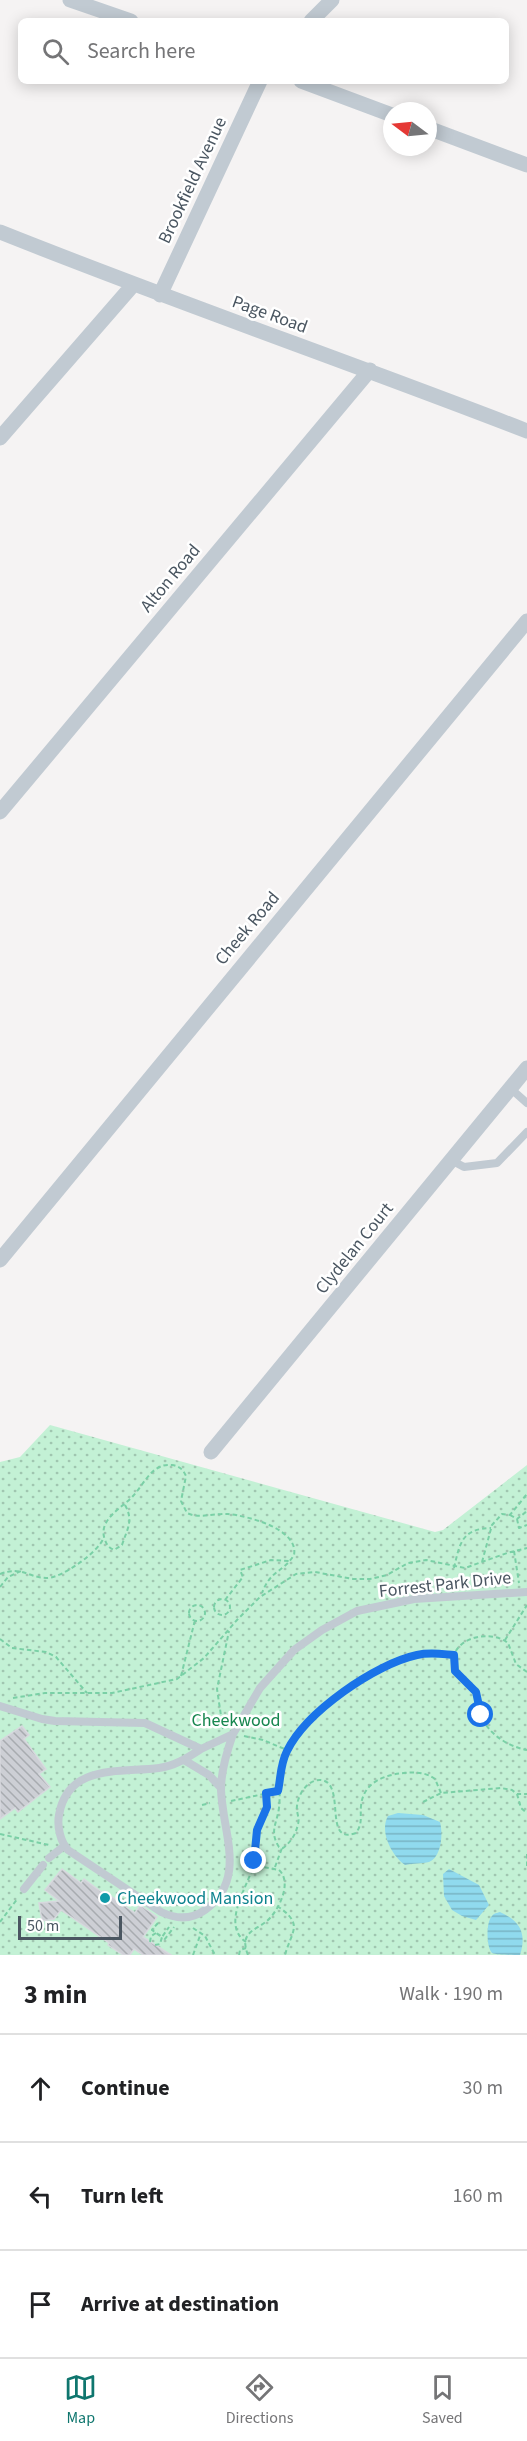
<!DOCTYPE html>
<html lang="en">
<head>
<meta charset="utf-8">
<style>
  :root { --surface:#fff; --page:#f2f2f2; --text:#202124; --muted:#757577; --line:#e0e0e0; --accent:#0f766e }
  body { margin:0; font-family:"Source Sans 3",sans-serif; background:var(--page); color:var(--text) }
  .compass { position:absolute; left:383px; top:102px; width:54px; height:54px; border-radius:50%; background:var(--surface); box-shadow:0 3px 15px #0003; rotate:286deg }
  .scale { position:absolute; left:18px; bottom:15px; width:104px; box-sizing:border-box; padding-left:6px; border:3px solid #4a5661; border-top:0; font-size:16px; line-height:21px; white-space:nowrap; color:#4a5661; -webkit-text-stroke:4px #fff; paint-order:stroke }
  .stop { position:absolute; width:18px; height:18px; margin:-14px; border:4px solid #1a73e8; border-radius:50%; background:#fff }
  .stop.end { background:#1a73e8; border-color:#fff; box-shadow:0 2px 6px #0008 }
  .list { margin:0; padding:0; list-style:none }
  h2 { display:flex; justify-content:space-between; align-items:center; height:78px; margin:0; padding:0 24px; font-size:26px }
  h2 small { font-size:20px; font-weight:400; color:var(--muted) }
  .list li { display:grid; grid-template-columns:39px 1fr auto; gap:18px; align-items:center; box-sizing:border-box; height:108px; padding:0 24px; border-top:2px solid var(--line) }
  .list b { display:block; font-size:22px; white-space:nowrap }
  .list em { font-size:20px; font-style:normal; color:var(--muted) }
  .icon { flex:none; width:33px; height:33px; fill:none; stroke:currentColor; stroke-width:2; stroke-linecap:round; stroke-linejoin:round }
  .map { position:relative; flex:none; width:527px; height:1955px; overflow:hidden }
  .search { position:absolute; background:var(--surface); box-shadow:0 3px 15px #0003; left:18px; right:18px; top:18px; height:66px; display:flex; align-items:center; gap:15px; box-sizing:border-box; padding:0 21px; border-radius:9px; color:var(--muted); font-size:22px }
  .sheet { height:402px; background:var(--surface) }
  nav { display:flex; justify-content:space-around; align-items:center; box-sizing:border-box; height:84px; border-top:2px solid var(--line); background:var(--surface); font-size:16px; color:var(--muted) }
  nav a { display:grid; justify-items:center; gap:3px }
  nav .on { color:var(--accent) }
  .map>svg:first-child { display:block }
</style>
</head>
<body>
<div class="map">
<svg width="527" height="1955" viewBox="0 0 527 1955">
  <defs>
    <pattern id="green-dots" width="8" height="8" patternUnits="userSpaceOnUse" patternTransform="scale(1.5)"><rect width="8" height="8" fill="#c3f1d5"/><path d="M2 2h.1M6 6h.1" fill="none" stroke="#a0c6b0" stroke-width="1.8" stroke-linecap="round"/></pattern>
    <pattern id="water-rules" width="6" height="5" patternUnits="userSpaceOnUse" patternTransform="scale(1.5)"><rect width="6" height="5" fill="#90daee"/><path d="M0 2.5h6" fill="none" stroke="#78b4c4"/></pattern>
    <pattern id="building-back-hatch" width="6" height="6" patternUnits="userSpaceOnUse" patternTransform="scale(1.5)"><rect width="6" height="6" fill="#cdcfd5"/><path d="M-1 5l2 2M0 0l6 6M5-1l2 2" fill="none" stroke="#a8abb0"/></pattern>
  </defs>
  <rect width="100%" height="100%" fill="#f5f3f3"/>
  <!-- green -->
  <path fill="url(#green-dots)" d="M50,1425l385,107 8,-2 84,-65v490h-527v-493l20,-5z"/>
  <!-- water -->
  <path fill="url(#water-rules)" d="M398,1813l25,2 17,7c3,11 2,35 -11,40 -7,2 -17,1 -24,3 -13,-9 -26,-33 -17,-49z
    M449,1869l30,16 10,20 -13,15 -14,-4 -10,-6 -8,-14 -1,-22z
    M500,1912c20,9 27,21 20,43 -7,0 -23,0 -28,-2 -6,-7 -6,-31 0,-37 2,-3 5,-3 8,-4z"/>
  <!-- building -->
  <path fill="url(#building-back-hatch)" stroke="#d7d9de" stroke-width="1.5" d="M22,1726l7,9 -5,4 22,30 -7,5 11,13 -32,25 -3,-4 -15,11v-78z
    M62,1869l19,14 3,-4 19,14 1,-2 31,22 5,-8 17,12 -14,20 28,18h-28l-9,-6 -4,6h-7l-15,-10 1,-2 -48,-33 -7,9 -12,2 -3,-18 20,-2 -14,-11z"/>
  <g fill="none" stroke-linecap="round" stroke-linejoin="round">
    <!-- path -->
    <path stroke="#7ad0a6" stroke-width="2" stroke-dasharray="4.5 3" stroke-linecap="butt" d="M125,1505c9,16 2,24 -3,40l-8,5c-6,-3 -7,-5 -9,-10 -8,-20 17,-32 28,-44 12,-13 19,-33 39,-31 7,1 11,4 14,11l-5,25 6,12c12,6 28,0 41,1 20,2 71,15 66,41 -11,18 -23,14 -32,38
      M510,1515l7,4 10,-8
      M517,1519l2,9 8,-3
      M514,1551l5,32
      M482,1562l10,-37 10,-11 8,1 17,-21
      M454,1568c6,-26 8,-39 37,-40
      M0,1574c22,-8 27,3 46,4 15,1 52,-26 57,-39
      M0,1587l8,-10 13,-6
      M214 1607a8 8 0 1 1 16 0a8 8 0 1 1-16 0Z
      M225,1600l18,-23 -3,-7 31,-10 18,1
      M189 1613a8 8 0 1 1 16 0a8 8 0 1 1-16 0Z
      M0,1639l12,9 34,4 10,5 31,36
      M505,1640l22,-35
      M527,1672l-11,-8 -8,-21c-17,-14 -56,-6 -55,20 1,14 14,19 22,29 4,5 3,11 4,18 6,22 27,36 48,40
      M181,1676l14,-56
      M13,1698l32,-5h67l65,-14 27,-21 33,-38 23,-23 36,-23 19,-2 38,7h17l17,-4 21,-12 18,-3 39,8 42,-15 20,-5
      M223,1729l-6,-40 12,-58
      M244,1736l19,4 24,10
      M441,1793l-6,-14c-9,-7 -20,-7 -31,-6 -21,2 -41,10 -43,33 -1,11 2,17 -5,27 -34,13 -9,-50 -35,-53 -13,-1 -23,14 -24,26 -1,6 3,12 1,18 -2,10 -7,18 -15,24l-4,-1c-10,-15 -2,-24 0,-39 2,-17 -2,-34 5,-50 5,-14 14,-28 24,-38 22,-23 79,-59 110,-65 12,-3 23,-1 36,0
      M517,1794l4,14 6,5
      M231,1801l47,-10
      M423,1802l18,-9 60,-5 11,2 5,4h10
      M202,1805l8,-2
      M0,1834l49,11
      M527,1854v13
      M275,1867l7,-19
      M277,1906c28,18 14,26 8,49
      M0,1922l18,-24
      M158,1923l-6,7 10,7 7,-10
      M193,1928l12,8 10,19
      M150,1942l1,-6 5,-3
      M246,1942c-24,-16 -1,-52 6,-72 3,-11 1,-22 3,-33 3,-16 14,-27 11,-44
      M155,1945l5,-1 2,-7 3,2 9,-12
      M193,1955l8,-22
      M239,1955l1,-5 6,-2
      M248,1955c-10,-25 10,-24 22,-37 10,-11 22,-36 9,-48l-26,-5"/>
    <!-- lane -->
    <path stroke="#c1cad2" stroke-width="8" d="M510,1088l17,15
      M451,1160l13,7 33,-4 30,-31
      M0,1706l42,13 13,2 90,2 56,26 32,-15 27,-46 34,-38 28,-20 35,-19 57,-12 113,-7
      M201,1749c-14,9 -26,17 -42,19 -38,5 -91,-5 -100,47 -2,11 1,26 9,35l93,62c15,7 30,8 44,-2 43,-31 17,-78 16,-121 0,-19 6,-38 12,-55
      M184,1760l25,15 12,13
      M49,1858l15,-12
      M24,1889l19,-24"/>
    <!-- street -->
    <path stroke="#c1cad2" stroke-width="15" d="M70,0l61,21
      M311,21l21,-21
      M301,81l91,34
      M428,128l99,37
      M0,232c175,70 352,131 527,199
      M160,295l100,-214
      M0,438l133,-153
      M0,812l370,-442
      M0,1260l527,-639
      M211,1452l316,-384"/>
  </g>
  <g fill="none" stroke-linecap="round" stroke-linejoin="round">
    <!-- route -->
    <path stroke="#1a73e8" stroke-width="8" d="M254,1861l3,-31 10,-23 -1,-14 12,-2c3,-14 2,-26 9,-40 19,-39 88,-87 130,-96 13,-3 24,-1 37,0l1,16 21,21 5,23"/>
  </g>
  <!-- markers -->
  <circle fill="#0f9aa8" stroke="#fff" stroke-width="2" cx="105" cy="1898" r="6"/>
  <g text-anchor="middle" stroke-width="5" stroke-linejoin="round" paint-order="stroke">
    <!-- street labels -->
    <g font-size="18" fill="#4a5661" stroke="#fff">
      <text transform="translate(192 180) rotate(-65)" y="6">Brookfield Avenue</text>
      <text transform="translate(270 314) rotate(20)" y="6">Page Road</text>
      <text transform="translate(170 578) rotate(-50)" y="6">Alton Road</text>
      <text transform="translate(247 928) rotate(-50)" y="6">Cheek Road</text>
      <text transform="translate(354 1248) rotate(-51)" y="6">Clydelan Court</text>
      <text transform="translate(445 1584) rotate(-6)" y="6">Forrest Park Drive</text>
    </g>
    <!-- park labels -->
    <g font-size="18" fill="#17864f" stroke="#fff">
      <text x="236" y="1726">Cheekwood</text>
    </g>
    <!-- culture labels -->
    <g font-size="18" fill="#0d838f" stroke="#fff" text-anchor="start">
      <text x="117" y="1904">Cheekwood Mansion</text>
    </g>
  </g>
</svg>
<svg class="compass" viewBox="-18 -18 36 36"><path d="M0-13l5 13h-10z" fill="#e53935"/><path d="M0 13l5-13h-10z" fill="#757577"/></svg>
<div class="scale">50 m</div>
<div class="stop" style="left:481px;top:1715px"></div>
<div class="stop end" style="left:254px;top:1861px"></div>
<div class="search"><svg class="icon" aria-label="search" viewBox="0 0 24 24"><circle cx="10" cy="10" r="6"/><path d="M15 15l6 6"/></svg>Search here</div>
</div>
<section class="sheet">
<h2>3 min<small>Walk · 190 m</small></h2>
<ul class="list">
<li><svg class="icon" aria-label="ahead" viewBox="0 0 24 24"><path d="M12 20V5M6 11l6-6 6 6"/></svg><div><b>Continue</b></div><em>30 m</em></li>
<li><svg class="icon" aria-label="left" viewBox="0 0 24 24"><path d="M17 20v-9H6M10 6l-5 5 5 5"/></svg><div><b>Turn left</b></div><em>160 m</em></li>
<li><svg class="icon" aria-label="arrive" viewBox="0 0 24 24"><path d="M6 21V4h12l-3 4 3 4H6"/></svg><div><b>Arrive at destination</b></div></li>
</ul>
</section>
<nav>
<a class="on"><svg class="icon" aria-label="map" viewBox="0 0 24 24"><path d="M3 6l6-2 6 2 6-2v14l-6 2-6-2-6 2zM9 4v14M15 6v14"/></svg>Map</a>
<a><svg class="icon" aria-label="directions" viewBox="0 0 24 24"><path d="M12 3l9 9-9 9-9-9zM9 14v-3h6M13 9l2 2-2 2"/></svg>Directions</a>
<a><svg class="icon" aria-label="saved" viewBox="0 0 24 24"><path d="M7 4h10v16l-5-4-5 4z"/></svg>Saved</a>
</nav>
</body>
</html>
